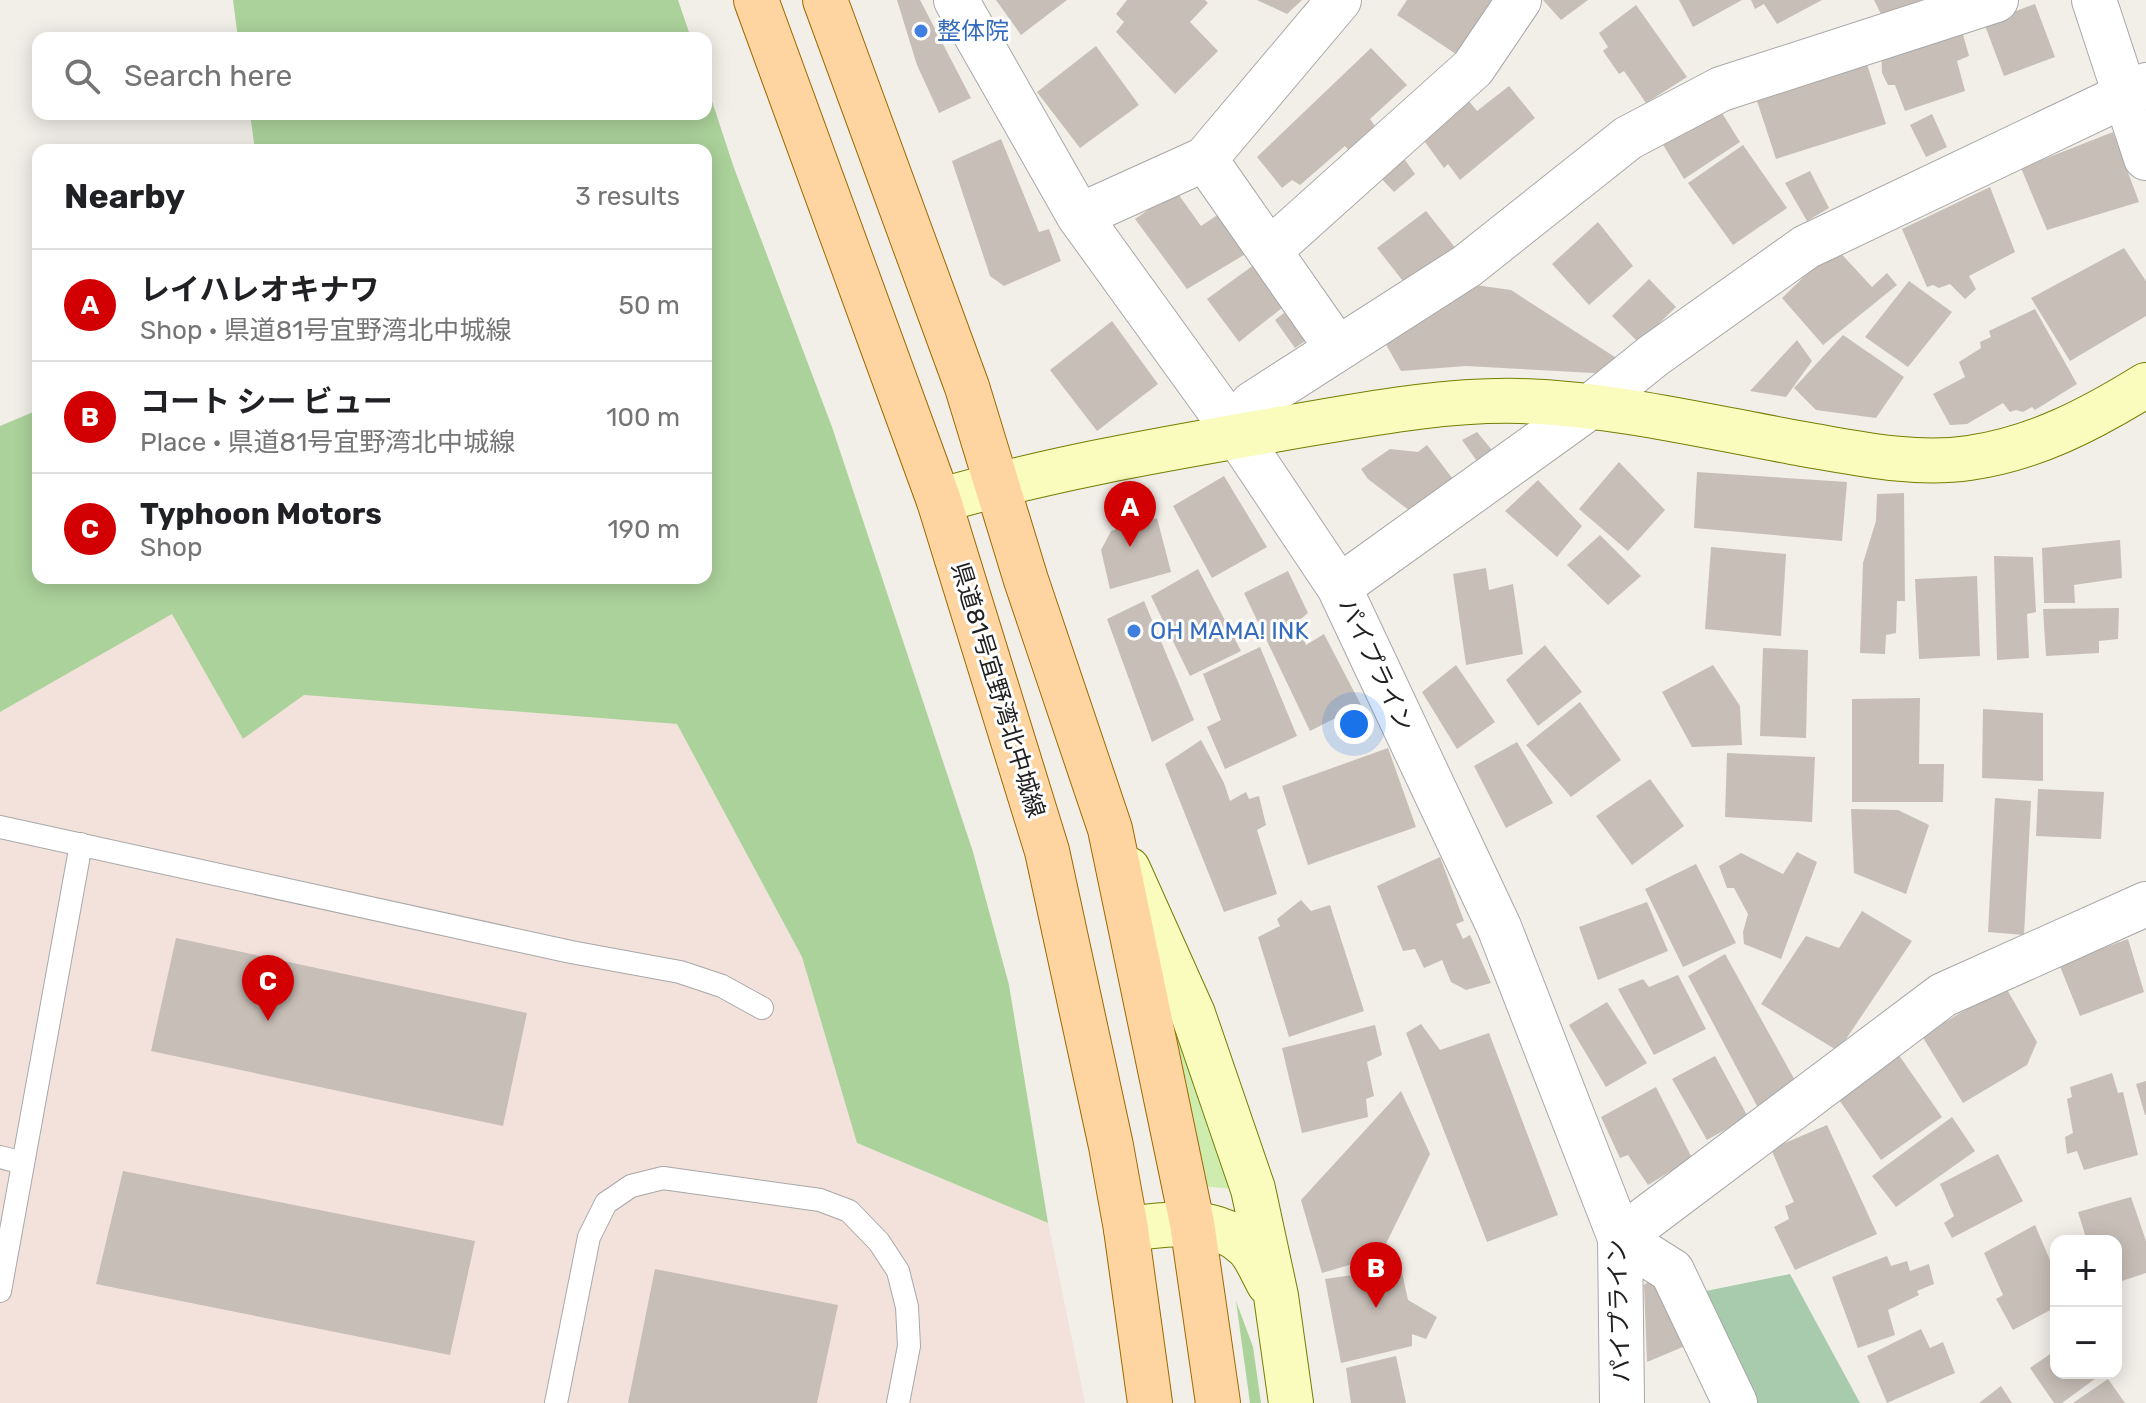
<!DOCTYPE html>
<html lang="en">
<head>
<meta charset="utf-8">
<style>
  :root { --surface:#fff; --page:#f2f2f2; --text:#202124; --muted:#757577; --line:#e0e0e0; --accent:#d20002 }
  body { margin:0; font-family:Rubik,"Noto Sans JP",sans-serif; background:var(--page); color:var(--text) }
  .controls { position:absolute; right:24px; bottom:24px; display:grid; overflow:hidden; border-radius:16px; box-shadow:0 4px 20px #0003 }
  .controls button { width:72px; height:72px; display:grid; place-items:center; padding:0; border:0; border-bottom:2px solid var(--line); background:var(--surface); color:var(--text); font:40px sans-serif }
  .you { position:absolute; left:1354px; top:724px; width:28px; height:28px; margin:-20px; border:6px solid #fff; border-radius:50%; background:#1a73e8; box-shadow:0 0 0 12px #1a73e833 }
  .badge { display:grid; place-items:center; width:52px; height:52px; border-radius:50%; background:var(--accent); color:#fff; font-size:26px; font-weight:700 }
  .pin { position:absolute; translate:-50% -66px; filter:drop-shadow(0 2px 4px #0008) }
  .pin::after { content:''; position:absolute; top:42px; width:28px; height:24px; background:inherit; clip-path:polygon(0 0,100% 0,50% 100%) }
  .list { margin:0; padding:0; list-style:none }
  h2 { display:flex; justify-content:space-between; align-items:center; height:104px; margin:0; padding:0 32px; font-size:34px }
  h2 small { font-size:26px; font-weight:400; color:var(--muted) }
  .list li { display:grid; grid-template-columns:52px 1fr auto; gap:24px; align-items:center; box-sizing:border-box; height:112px; padding:0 32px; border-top:2px solid var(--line) }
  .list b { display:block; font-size:30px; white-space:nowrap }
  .list p { margin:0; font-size:26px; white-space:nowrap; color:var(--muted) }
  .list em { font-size:26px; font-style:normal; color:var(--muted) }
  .icon { flex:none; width:44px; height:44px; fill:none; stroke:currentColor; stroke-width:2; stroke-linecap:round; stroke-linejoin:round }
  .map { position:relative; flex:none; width:2146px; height:1403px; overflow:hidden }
  .search { position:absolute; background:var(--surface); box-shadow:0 4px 20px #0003; left:32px; top:32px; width:680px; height:88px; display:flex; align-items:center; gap:20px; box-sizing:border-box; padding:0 28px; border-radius:16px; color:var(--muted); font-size:30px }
  .panel { position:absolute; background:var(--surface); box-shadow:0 4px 20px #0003; left:32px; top:144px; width:680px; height:440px; border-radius:16px }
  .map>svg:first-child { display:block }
</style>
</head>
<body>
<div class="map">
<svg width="2146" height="1403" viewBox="0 0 2146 1403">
  <rect width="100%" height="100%" fill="#f2eee8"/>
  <!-- military -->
  <path fill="#f3e1db" d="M172,613l71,126 61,-44 373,29 125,233 55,186 191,80 37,180h-1085v-691z"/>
  <!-- grass -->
  <path fill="#cdecad" d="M1171,1023h8l55,166 -33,-3z"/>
  <!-- forest -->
  <path fill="#acd29b" d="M233,0h445l13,38h-453z
    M706,83l28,85 98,259 141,425 36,133 39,238 -191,-80 -55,-186 -125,-233 -373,-29 -61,44 -71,-125 -172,98v-286l38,-16v168h668v-428h-451l-5,-36h456z
    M1236,1301l17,46 8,56h-11z"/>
  <!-- cemetery -->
  <path fill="#a8cbad" d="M1790,1274l70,129h-102l-52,-112z"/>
  <!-- building -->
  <path fill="#c7beb7" d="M897,0h23l51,98 -32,15 -22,-48z
    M996,0h71l-46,35z
    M1127,0h78l3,3 -18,19 28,29 -43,43 -59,-62 8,-10 -8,-8z
    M1257,0h45l-15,14z
    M1407,0h89l-40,54 -59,-39z
    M1543,0h45l-27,20z
    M1679,0h63l-49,27z
    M1751,0h71l-45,24 -13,-20 -9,5z
    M1874,0h48l-40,16z
    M2035,4l20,53 -51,19 -20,-53z
    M1636,5l51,72 -41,26 -22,-32 -5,3 -16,-23 5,-4 -9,-14z
    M1959,20l10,36 -12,5 8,30 -60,20 -10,-26h-7l-6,-12 -1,-31z
    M1096,46l43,59 -59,43 -43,-56z
    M1371,48l36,37 -37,34 10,14 -26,23 -9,-10 -45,39 -8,-5 -10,8 -25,-31z
    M1866,61l20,63 -110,35 -19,-58z
    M1509,86l26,32 -75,62 -12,-16 -4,4 -19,-26 3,-4 -5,-4 45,-34 9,11z
    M1717,105l23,37 -56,37 -22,-36z
    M1932,114l15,33 -21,10 -16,-32z
    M2113,132l26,70 -92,28 -26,-62z
    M1001,139l38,93 10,-3 12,32 -57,25 -14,-10 -38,-115z
    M1743,145l44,63 -54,37 -45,-62z
    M1398,150l17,24 -21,18 -19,-20z
    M1810,171l19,37 -22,13 -22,-38z
    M1990,187l25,65 -46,24 7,13 -11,10 -15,-15 -11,4 -6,-3 -6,2 -25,-58z
    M1176,191l25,35 30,-20 28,40 -72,43 -52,-70z
    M1426,211l31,39 -51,35 -29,-37z
    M1598,222l35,44 -44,39 -37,-41z
    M1835,247l37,40 15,-14 10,12 -74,60 -41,-47z
    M2124,248l22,33v35l-76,45 -39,-63z
    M1262,259l30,41 -53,42 -32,-43z
    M1649,279l27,28 -37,36 -27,-27z
    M1909,281l43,31 -44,55 -43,-30z
    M1475,285l36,5 110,71 -10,13 -145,-8 -65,5 -17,-30z
    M1299,301l19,31 -23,16 -20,-28z
    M2035,309l42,75 -42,26 -3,-3 -9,5 -7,-2 -6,2 -7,-9 -36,21 -17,1 -17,-31 32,-17 -6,-15 22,-14 -1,-6 11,-5 -2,-6z
    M1112,321l46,63 -61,47 -47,-61z
    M1843,335l61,42 -28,41 -60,-8 -22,-22z
    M1797,340l15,21 -26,36 -36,-6z
    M1477,432l20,24 -16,11 -19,-27z
    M1427,445l32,42 -45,27 -46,-35 -7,-10 29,-20 28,3z
    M1619,462l46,48 -37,41 -49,-42z
    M1697,472l150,10 -5,59 -148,-13z
    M1224,476l43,71 -55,31 -39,-72z
    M1538,480l44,46 -25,31 -52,-46z
    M1904,493l1,108h-8l-1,32 -10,2 -1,19 -25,-1 3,-90 13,-42 1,-27z
    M1157,518l14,54 -61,17 -9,-39 10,-19z
    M1600,535l41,41 -33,29 -41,-40z
    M2120,540l2,38 -48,7 1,18h-31l-2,-55z
    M1711,547l75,7 -5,82 -76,-7z
    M1994,556l39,1 3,55 -9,2 2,44 -32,2z
    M1486,568l3,22 24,-6 10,70 -57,11 -13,-91z
    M1198,569l43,82 -51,25 -39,-80z
    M1288,571l20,42 -11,9 9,23 18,-11 37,71 -51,26 -66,-138z
    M1977,576l3,80 -61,3 -4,-80z
    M1144,601l50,119 -42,22 -45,-123z
    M2119,608l-1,31 -19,2v12l-53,3 -3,-47z
    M1545,645l37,47 -44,34 -32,-46z
    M1260,647l37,89 -72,33 -18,-42 14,-7 -18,-46z
    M1763,648l45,2 -2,88 -46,-2z
    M1456,665l39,57 -38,27 -35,-57z
    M1713,665l27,41 2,39 -50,2 -30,-55z
    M1920,698l-1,66h25l-1,38h-91v-103z
    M1580,702l41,58 -50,37 -45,-52z
    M1983,709l60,4v68l-61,-3z
    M1201,740l23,43 6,18 16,-9 3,7 10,-3 7,29 -9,5 20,64 -53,18 -59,-148z
    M1517,742l36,61 -47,25 -32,-62z
    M1388,748l28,79 -108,38 -26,-79z
    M1727,753l88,4 -3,65 -87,-5z
    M1650,779l34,47 -52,39 -36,-49z
    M2038,789l66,3 -3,47 -65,-3z
    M1995,798l36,3 -7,134 -36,-3z
    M1851,809l47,1 31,15 -23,69 -52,-21z
    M1797,852l20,10 -36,97 -37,-15 -1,-12 5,-18 -14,-26h-7l-8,-22 22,-13 42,21z
    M1440,857l24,64 -8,3 7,15 7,-4 21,48 -25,7 -15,-8 -9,-22 -18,8 -9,-19 -12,2 -26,-65z
    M1696,864l40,79 -53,24 -38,-78z
    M1301,900l10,11 19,-6 34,106 -75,26 -31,-100 22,-11 -3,-7z
    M1647,902l21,49 -70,29 -19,-53z
    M1862,911l50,30 -74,110 -77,-47 45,-68 33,12z
    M176,938l351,75 -24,113 -352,-75z
    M2128,939l16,53 -64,24 -21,-52z
    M1725,954l72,130 -40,22 -69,-130z
    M1678,975l28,54 -52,26 -36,-66 25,-10 6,8z
    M2005,986l32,56 -10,23 -64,38 -41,-67z
    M1607,1002l40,61 -41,24 -37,-62z
    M1421,1024l19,26 49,-17 69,182 -71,27 -81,-209z
    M1375,1025l7,30 -15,7 7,34 -8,3 2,18 -66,16 -20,-85z
    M1896,1051l46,66 -61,43 -44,-63z
    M1715,1056l33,61 -41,23 -35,-61z
    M2112,1073l6,20 5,-1 15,63 -54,15 -7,-19 -10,3 -2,-17 8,-4 -6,-34 5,-2 -2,-10z
    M2146,1081v34h-1l-9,-31z
    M1656,1087l36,71 -44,27 -20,-30 -8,3 -19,-41z
    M1401,1091l29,63 -50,102 -58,17 -21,-73z
    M1952,1117l23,34 -79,56 -24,-31z
    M1827,1125l50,109 -82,36 -21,-43 15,-8 -4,-13 9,-4 -23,-53z
    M1998,1154l25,47 -71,37 -8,-15 10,-7 -14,-32z
    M123,1171l352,70 -25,114 -354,-71z
    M2131,1197l15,44v32l-30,10v-42h-29l-9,-29z
    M2035,1225l21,49v30l-2,4 -41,22 -17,-31 7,-4 -19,-42z
    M1887,1256l4,10 16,-5 3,10 19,-7 5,20 -17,7 2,4 -31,15 7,25 -37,13 -26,-71z
    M1401,1268l7,32 29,17 -11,22 -14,-5v12l-71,17 -16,-84z
    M655,1269l183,36 -21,98h-189z
    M1657,1275l40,66 -50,21 -3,-77z
    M1921,1329l9,19 13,-6 12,31 -68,30 -20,-47z
    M2056,1350v23h47l-41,30h-8l-24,-35z
    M1396,1356l10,47h-55l-5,-35z
    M2108,1379l17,24h-52z
    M2001,1386l11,17h-33z"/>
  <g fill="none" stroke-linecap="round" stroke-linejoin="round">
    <!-- lane casing -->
    <g stroke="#a8a8a8" stroke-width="24">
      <path id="lane" d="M0,827l571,125 109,20 42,14 40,22
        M0,1157l23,6
        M0,1291l81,-447
        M556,1403l33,-166 17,-34 25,-17 32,-8 157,22 29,11 30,31 19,29 9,36 2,39 -11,57"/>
    </g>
    <!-- street casing -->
    <g stroke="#a8a8a8" stroke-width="46">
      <path id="street" d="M956,0l123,216 159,220 101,151 160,340 121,311 2,165
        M2094,0l52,158
        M1205,159l132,189
        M1079,216l126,-57 134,-159
        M1269,251l204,-183 46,-68
        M1238,436l14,-32 215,-138 161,-128 93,-49 275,-89
        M1339,587l252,-181 62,-50 153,-109 340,-162
        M1735,1403l-63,-132 -52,-33 323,-243 203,-91"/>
    </g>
    <!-- secondary casing -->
    <g stroke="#727f02" stroke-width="46">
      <path id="secondary" d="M939,501c112,-33 226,-52 340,-72 79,-13 161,-30 241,-28 95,3 189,26 283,43 54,9 111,22 166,14 65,-9 122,-39 177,-73
        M1128,869l65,145 60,175 23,107 15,107
        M1126,1229c41,-4 87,-15 120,17 10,9 16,26 23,38"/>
    </g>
    <!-- primary casing -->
    <g stroke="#9e6800" stroke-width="46">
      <path id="primary" d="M756,0l183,501 108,350 64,295 15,83 24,174
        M825,0l142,387 59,193 84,249 82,394 26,180"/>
    </g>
    <!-- lane -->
    <use href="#lane" stroke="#fff" stroke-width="22"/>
    <!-- street -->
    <use href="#street" stroke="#fff" stroke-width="44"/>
    <!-- secondary -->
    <use href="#secondary" stroke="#f9fcbc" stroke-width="44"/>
    <!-- primary -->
    <use href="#primary" stroke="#fed5a0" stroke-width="44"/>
  </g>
  <!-- markers -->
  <g fill="#3f7fe0" stroke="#fff" stroke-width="3">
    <circle cx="921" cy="31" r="8"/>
    <circle cx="1134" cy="631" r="8"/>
  </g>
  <g text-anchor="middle" stroke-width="6" stroke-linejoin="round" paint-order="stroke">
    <!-- shop labels -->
    <g font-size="24" fill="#366cbe" stroke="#fff" text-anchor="start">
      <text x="937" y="39">整体院</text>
      <text x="1150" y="639">OH MAMA! INK</text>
    </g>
    <!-- street labels -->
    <g font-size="24" fill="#212121" stroke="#fff">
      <text transform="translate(1376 665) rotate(65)" y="8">パイプライン</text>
      <text transform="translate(998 690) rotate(73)" y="8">県道81号宜野湾北中城線</text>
      <text transform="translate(1619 1311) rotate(-92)" y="8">パイプライン</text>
    </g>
  </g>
</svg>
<div class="controls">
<button>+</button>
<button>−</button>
</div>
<div class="you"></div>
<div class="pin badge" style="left:1130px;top:547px">A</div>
<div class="pin badge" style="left:1376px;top:1308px">B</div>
<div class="pin badge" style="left:268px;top:1021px">C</div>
<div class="search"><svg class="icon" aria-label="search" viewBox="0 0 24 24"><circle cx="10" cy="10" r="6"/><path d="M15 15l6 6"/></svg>Search here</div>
<section class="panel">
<h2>Nearby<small>3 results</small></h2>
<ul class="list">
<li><span class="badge">A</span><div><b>レイハレオキナワ</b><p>Shop · 県道81号宜野湾北中城線</p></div><em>50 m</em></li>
<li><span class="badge">B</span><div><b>コート シー ビュー</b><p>Place · 県道81号宜野湾北中城線</p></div><em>100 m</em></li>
<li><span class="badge">C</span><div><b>Typhoon Motors</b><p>Shop</p></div><em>190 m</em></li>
</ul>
</section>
</div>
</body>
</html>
